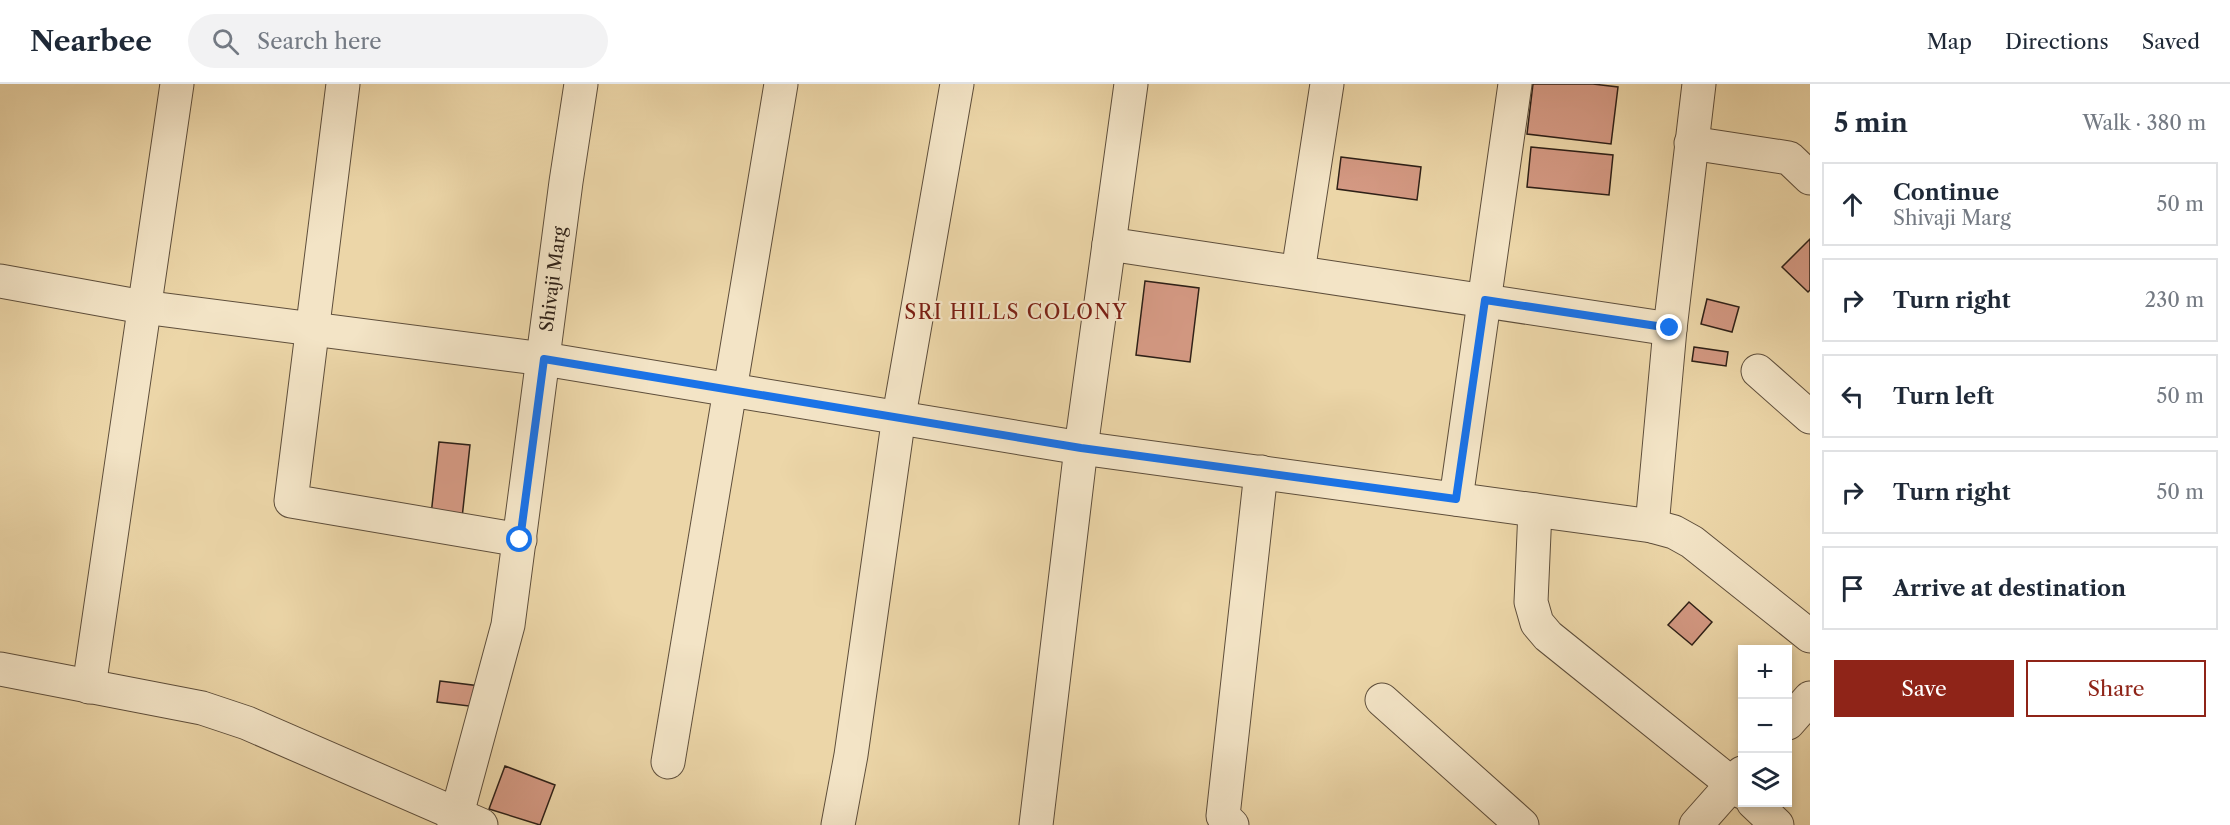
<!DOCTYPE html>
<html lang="en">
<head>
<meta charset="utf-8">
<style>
  :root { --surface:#fff; --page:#f2f2f3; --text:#1f2937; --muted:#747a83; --line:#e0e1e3; --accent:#8f2418 }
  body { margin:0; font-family:"Libre Caslon Text",serif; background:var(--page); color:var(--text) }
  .controls { position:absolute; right:18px; bottom:18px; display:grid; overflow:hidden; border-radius:0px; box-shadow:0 3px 9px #0003 }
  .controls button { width:54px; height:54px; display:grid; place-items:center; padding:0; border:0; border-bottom:2px solid var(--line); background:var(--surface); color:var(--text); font:30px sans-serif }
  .stop { position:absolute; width:18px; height:18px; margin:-14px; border:4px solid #1a73e8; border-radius:50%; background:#fff }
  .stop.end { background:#1a73e8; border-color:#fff; box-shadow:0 2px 6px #0008 }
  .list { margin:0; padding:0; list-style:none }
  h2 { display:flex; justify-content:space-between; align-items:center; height:78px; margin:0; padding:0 24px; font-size:26px }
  h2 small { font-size:20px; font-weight:400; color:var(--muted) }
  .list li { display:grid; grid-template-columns:39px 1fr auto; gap:18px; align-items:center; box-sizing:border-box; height:84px; margin:0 12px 12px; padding:0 12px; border:2px solid var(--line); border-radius:0px }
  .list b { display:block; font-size:22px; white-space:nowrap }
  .list p { margin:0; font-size:20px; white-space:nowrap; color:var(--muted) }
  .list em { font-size:20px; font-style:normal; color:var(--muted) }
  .actions { display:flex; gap:12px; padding:18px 24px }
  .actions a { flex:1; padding:14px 0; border:2px solid var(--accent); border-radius:0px; text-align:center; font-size:21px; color:var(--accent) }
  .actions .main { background:var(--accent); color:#fff }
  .icon { flex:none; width:33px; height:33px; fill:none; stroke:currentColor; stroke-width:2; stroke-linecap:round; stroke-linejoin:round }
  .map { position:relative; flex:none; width:1810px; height:741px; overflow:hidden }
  header { display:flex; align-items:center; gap:36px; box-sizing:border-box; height:84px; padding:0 30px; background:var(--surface); border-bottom:2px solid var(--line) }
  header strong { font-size:28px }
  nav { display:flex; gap:33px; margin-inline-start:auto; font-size:21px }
  .search { width:420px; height:54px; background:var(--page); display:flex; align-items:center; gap:15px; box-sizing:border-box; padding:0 21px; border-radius:33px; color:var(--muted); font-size:22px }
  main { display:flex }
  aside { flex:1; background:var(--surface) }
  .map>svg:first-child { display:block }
</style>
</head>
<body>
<header>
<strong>Nearbee</strong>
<div class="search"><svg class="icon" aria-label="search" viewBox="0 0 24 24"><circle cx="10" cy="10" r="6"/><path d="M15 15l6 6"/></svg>Search here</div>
<nav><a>Map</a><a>Directions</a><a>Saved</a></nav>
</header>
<main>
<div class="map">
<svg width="1810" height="741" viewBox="0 0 1810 741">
  <rect width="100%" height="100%" fill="#ecd6a8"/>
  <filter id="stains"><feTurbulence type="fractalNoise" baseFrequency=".00333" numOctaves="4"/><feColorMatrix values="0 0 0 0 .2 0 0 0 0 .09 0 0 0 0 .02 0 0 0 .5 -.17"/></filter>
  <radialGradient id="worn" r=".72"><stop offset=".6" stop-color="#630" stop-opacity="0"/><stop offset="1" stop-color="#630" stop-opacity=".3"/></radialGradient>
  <!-- building -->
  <path fill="#d49983" stroke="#2e2017" stroke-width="1.5" d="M1533,0h60l25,3 -7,57 -84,-10z
    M1531,63l82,8 -4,40 -82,-8z
    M1341,73l80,10 -4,33 -80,-11z
    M1810,155v51l-2,2 -26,-25z
    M1145,197l54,7 -9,74 -54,-7z
    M1707,215l32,8 -7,25 -31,-8z
    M1694,263l34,5 -2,14 -34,-5z
    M439,358l31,3 -8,73 -31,-3z
    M1689,518l23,20 -20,23 -24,-20z
    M440,597l40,5 -3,21 -40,-5z
    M505,682l50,19 -15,40 -51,-16z"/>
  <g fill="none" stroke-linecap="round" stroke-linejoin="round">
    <!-- minor casing -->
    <g stroke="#5e4e3b" stroke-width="35">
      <g id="minor">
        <path d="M343,0l-52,417 229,39"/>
        <path d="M1691,59l98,15 21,20"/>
        <path d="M1109,160l561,85"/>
        <path d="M1298,188l29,-188"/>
        <path d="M0,197l143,26 401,52 537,89 571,78 22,6 18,10 118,94"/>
        <path d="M1758,287l52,46"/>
        <path d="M1456,415l59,-415"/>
        <path d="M1535,426l-4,92 6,21 11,13 194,156"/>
        <path d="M1652,442l18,-197 29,-245"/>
        <path d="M0,585l202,39 45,15 234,102"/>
        <path d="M89,603l88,-603"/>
        <path d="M1382,616l140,125"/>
        <path d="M1788,639l22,-25"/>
        <path d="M668,678l113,-678"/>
        <path d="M1753,718l24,23"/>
        <path id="s1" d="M454,741l54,-200 58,-443 15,-98"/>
        <path d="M838,741l13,-70 48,-339 58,-332"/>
        <path d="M1036,741l45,-377 50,-364"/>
        <path d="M1232,741l-9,-9 38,-344"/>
        <path d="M1696,741l46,-52"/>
      </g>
    </g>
    <!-- minor -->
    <use href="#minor" stroke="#f3e4c6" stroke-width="33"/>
  </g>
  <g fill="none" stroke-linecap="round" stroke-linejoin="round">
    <!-- route -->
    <path stroke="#1a73e8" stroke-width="8" d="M520,456l24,-181 537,89 375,51 29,-199 185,28"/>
  </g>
  <g text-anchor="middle" stroke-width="4.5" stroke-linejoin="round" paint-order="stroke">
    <!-- street labels -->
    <g font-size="18" fill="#2e2017" stroke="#f3e4c6">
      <text dy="6" stroke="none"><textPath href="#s1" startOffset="556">Shivaji Marg</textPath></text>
    </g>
    <!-- neighbourhood labels -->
    <g font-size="20" letter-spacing="1.5" fill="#7a1f14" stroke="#f3e4c6">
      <text x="1016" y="235">SRI HILLS COLONY</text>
    </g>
  </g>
  <rect width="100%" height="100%" filter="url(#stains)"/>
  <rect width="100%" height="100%" fill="url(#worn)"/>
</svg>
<div class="controls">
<button>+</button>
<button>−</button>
<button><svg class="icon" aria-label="layers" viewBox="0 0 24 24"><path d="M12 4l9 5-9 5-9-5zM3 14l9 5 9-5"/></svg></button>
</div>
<div class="stop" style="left:520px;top:456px"></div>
<div class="stop end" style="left:1670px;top:244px"></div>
</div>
<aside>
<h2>5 min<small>Walk · 380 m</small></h2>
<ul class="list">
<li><svg class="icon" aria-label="ahead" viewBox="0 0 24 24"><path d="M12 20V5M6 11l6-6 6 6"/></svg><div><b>Continue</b><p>Shivaji Marg</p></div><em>50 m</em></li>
<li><svg class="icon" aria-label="right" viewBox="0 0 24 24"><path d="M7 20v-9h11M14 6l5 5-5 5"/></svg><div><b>Turn right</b></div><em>230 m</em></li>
<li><svg class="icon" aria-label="left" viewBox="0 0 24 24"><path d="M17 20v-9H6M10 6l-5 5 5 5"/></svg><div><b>Turn left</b></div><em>50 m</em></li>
<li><svg class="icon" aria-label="right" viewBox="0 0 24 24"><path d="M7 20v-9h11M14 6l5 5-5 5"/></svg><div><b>Turn right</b></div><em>50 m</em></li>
<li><svg class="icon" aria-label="arrive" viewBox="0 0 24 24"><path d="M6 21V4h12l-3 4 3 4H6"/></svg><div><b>Arrive at destination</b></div></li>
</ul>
<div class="actions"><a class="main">Save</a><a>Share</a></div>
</aside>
</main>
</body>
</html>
